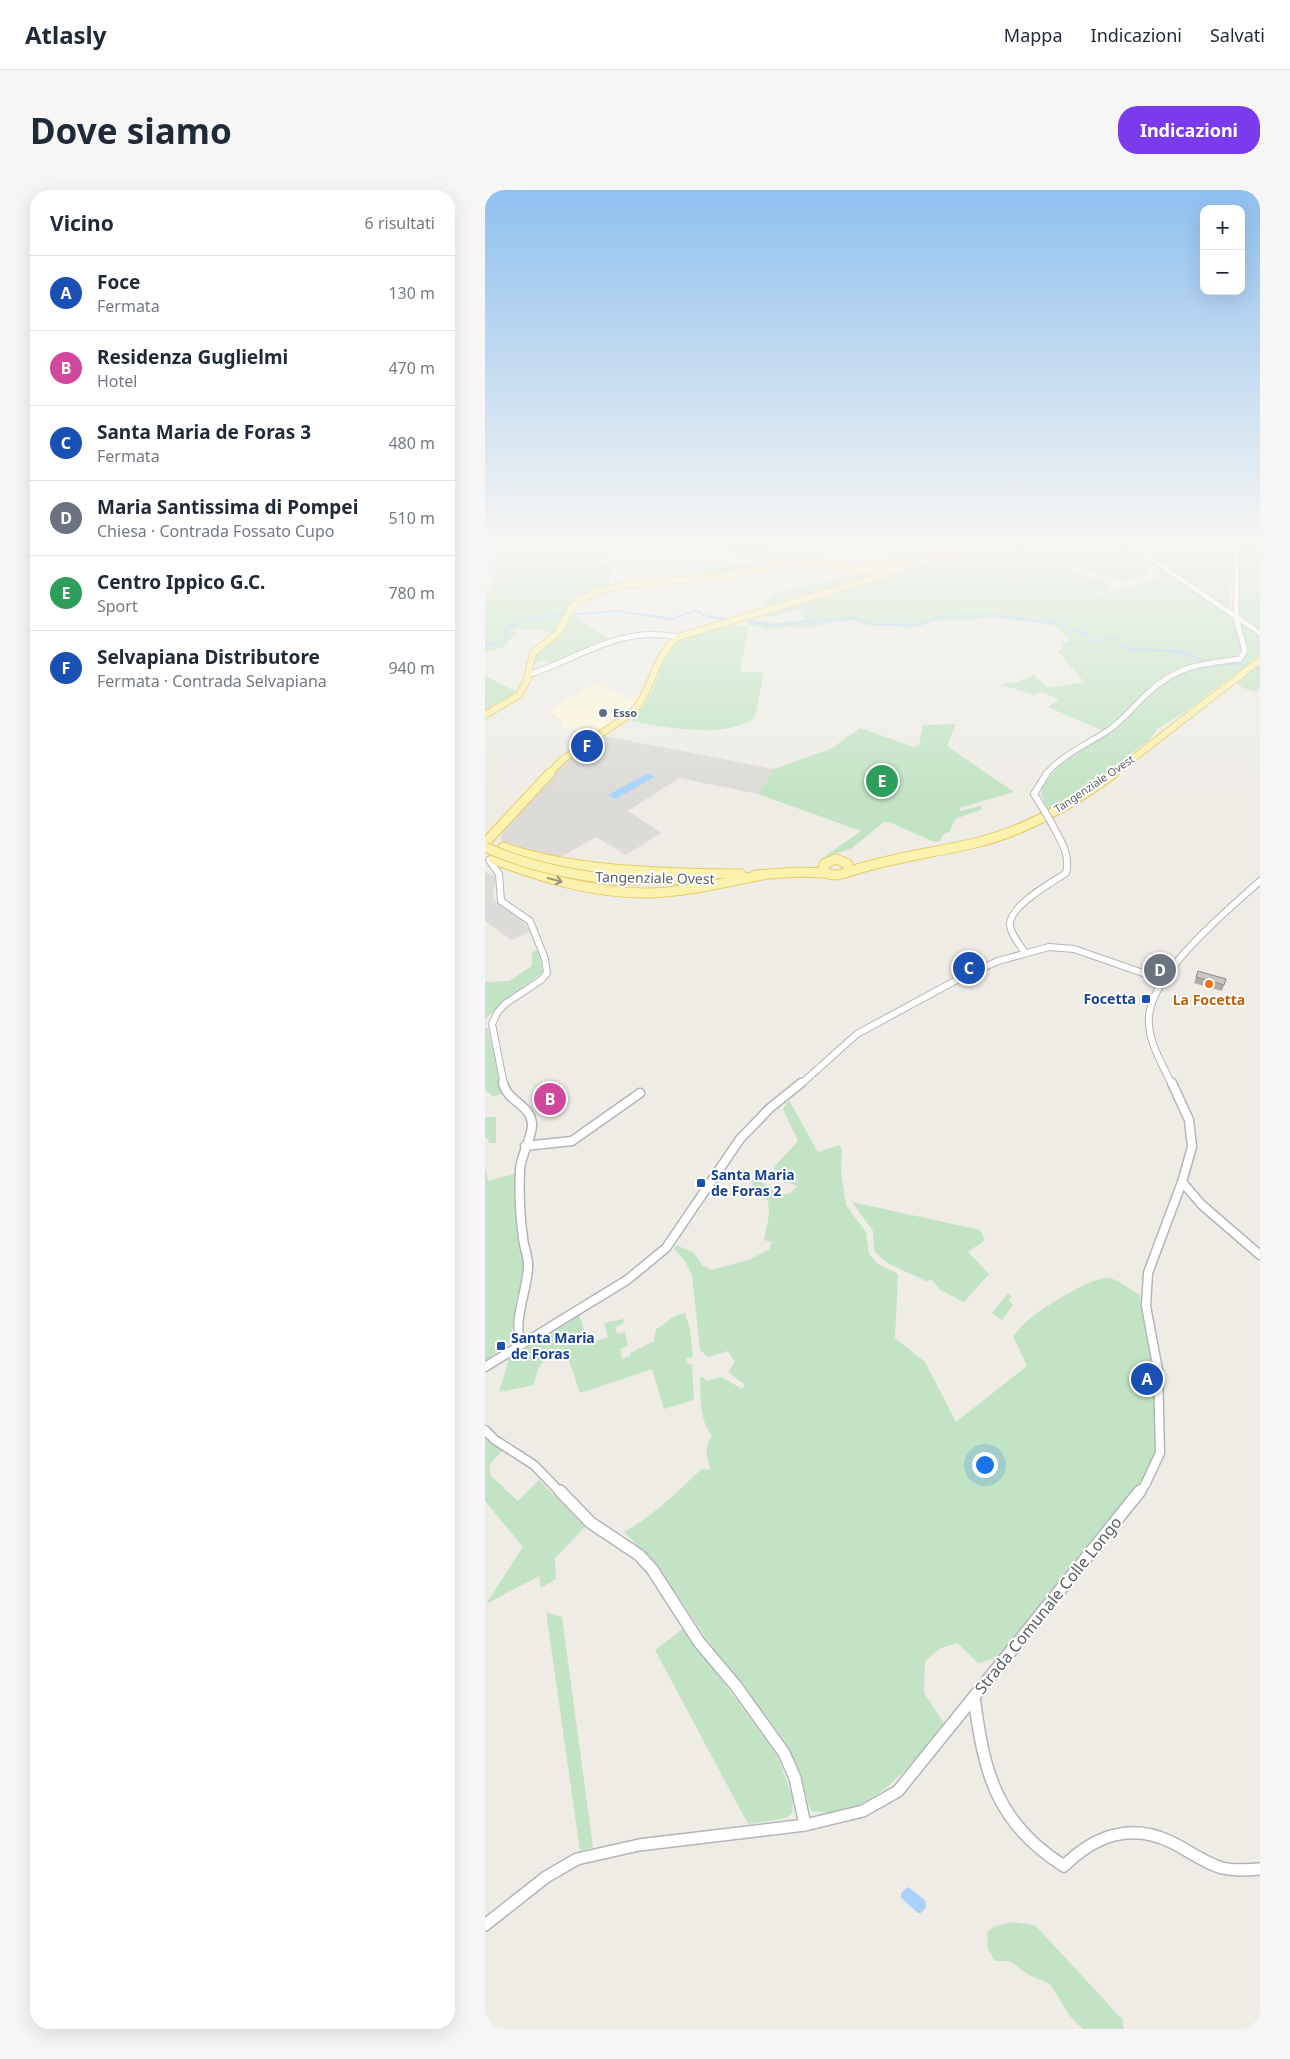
<!DOCTYPE html>
<html lang="it">
<head>
<meta charset="utf-8">
<style>
  :root { --surface:#fff; --page:#f6f6f7; --text:#1f2937; --muted:#747a83; --line:#e0e1e3; --accent:#7c3aed }
  body { margin:0; font-family:"Noto Sans",sans-serif; background:var(--page); color:var(--text) }
  .controls { position:absolute; right:15px; top:15px; display:grid; overflow:hidden; border-radius:10px; box-shadow:0 5px 20px #0002 }
  .controls button { width:45px; height:45px; display:grid; place-items:center; padding:0; border:0; border-bottom:1px solid var(--line); background:var(--surface); color:var(--text); font:25px sans-serif }
  .you { position:absolute; left:499px; top:1274px; width:18px; height:18px; margin:-12px; border:4px solid #fff; border-radius:50%; background:#1a73e8; box-shadow:0 0 0 8px #1a73e833 }
  .badge { display:grid; place-items:center; width:32px; height:32px; border-radius:50%; background:var(--accent); color:#fff; font-size:16px; font-weight:700 }
  .pin { position:absolute; translate:-50% -50%; border:2px solid #fff; box-shadow:0 1px 5px #0006 }
  .list { margin:0; padding:0; list-style:none }
  h2 { display:flex; justify-content:space-between; align-items:center; height:65px; margin:0; padding:0 20px; font-size:21px }
  h2 small { font-size:16px; font-weight:400; color:var(--muted) }
  .list li { display:grid; grid-template-columns:32px 1fr auto; gap:15px; align-items:center; box-sizing:border-box; height:75px; padding:0 20px; border-top:1px solid var(--line) }
  .list b { display:block; font-size:19px; white-space:nowrap }
  .list p { margin:0; font-size:16px; white-space:nowrap; color:var(--muted) }
  .list em { font-size:16px; font-style:normal; color:var(--muted) }
  .map { position:relative; flex:none; width:775px; height:1839px; overflow:hidden; border-radius:20px }
  header { display:flex; align-items:center; gap:30px; box-sizing:border-box; height:70px; padding:0 25px; background:var(--surface); border-bottom:1px solid var(--line) }
  header strong { font-size:24px }
  nav { display:flex; gap:28px; margin-inline-start:auto; font-size:18px }
  .intro { display:flex; align-items:center; justify-content:space-between; box-sizing:border-box; height:120px; padding:0 30px }
  h1 { margin:0; font-size:35px }
  .button { padding:12px 22px; border-radius:20px; background:var(--accent); color:#fff; font-size:18px; font-weight:700 }
  main { display:flex; gap:30px; padding:0 30px }
  aside { flex:1; background:var(--surface); border-radius:20px; box-shadow:0 5px 20px #0002 }
  .map>svg:first-child { display:block }
</style>
</head>
<body>
<header>
<strong>Atlasly</strong>
<nav><a>Mappa</a><a>Indicazioni</a><a>Salvati</a></nav>
</header>
<div class="intro"><h1>Dove siamo</h1><a class="button">Indicazioni</a></div>
<main>
<aside>
<h2>Vicino<small>6 risultati</small></h2>
<ul class="list">
<li><span class="badge" style="background:#1a4fb4">A</span><div><b>Foce</b><p>Fermata</p></div><em>130 m</em></li>
<li><span class="badge" style="background:#d1479c">B</span><div><b>Residenza Guglielmi</b><p>Hotel</p></div><em>470 m</em></li>
<li><span class="badge" style="background:#1a4fb4">C</span><div><b>Santa Maria de Foras 3</b><p>Fermata</p></div><em>480 m</em></li>
<li><span class="badge" style="background:#6b7280">D</span><div><b>Maria Santissima di Pompei</b><p>Chiesa · Contrada Fossato Cupo</p></div><em>510 m</em></li>
<li><span class="badge" style="background:#2e9e5b">E</span><div><b>Centro Ippico G.C.</b><p>Sport</p></div><em>780 m</em></li>
<li><span class="badge" style="background:#1a4fb4">F</span><div><b>Selvapiana Distributore</b><p>Fermata · Contrada Selvapiana</p></div><em>940 m</em></li>
</ul>
</aside>
<div class="map">
<svg width="775" height="1839" viewBox="0 0 775 1839">
  <rect width="100%" height="100%" fill="#eeece5"/>
  <!-- commercial -->
  <path fill="#fcf6dc" d="M109,493l36,16 12,-8 -5,10 -36,30 -16,8 7,-9 -9,-3 -5,4 -6,-4 -4,3 -8,-5 4,-3 -15,-11z"/>
  <!-- industrial -->
  <path fill="#dddbd7" d="M239,348h44l-17,18 -32,-7z
    M755,348h20v54l-22,-3z
    M671,365h77l-4,51 -74,-50z
    M120,546l169,33 -16,25 -79,-16 -51,33 33,22 -35,22 -30,-18 -39,22 -54,-16 -2,-5 3,-9 23,-27 39,-41z
    M0,682l11,5 -3,19 2,5 23,15 13,15 -19,9 -27,-19z"/>
  <!-- green -->
  <path fill="#c3e4c4" d="M19,348h115l-3,12 -26,9 1,8 19,-3v22l-35,11 -19,35 -10,7 5,-6 -3,-2 -31,-2 -5,2 6,3 -8,6 -5,7 -20,6v-55l6,-5z
    M283,348l65,2 -27,19h-53l-2,-3z
    M511,348h24l-19,10 -29,4 -5,-7z
    M573,348h54l33,21 5,9c-4,7 -9,9 -16,11 -35,7 -63,-20 -89,-38l4,-2 6,4z
    M637,348l113,1 -2,16 -78,1 74,50v5l-86,-59 6,-2 -4,-9 -14,3z
    M547,352c8,5 15,3 23,8l-5,3 30,22 13,5 11,1 8,7 -16,5 1,3 63,-18 -4,-14 104,72v17l-9,9 1,2 8,2v21l-5,5 -12,-4 -13,-11 -45,35 -27,16 -9,12 -52,39 -50,31 -6,-17 2,-8 17,-20 35,-24 61,-54 39,-23c-38,8 -62,43 -91,67l-56,-24 11,-8 -17,-7 -8,3 -32,-10 2,-2h10l20,-8 14,13 36,-6 -26,-30 5,-5 -3,-4 11,-1 -15,-16 -54,-8 -67,3 -23,8 -14,-3h-29l-17,-6 -44,8 -18,-1 -23,3 -15,-5 -4,2 -8,45h24l-9,46c-34,22 -87,9 -124,3 9,-10 16,-20 22,-32 8,-18 10,-39 29,-50l50,-14 16,2 -1,-7 5,-1 19,4 34,-3 -6,-11 -29,8 -10,-2 169,-52 63,-9 18,-4 13,-7 31,19 -25,-19z
    M225,370l31,3 32,-1 -29,8 -48,7z
    M380,382l2,2 -2,3 -98,31 -2,-8 10,-7z
    M753,399l22,3v39l-20,-13z
    M88,424l34,24 -49,25 -14,-2 -12,3 4,-10 27,-22z
    M0,486l32,16 -32,22z
    M471,534l-9,22 67,46 -55,16 1,3 20,-5 3,3 -28,10 -5,12 -7,4 -4,7 -7,-1 -43,-19h-5l-32,26 -32,12 41,-29 -103,-37 16,-25 58,-21 28,-20 54,19 5,-2 4,-20z
    M54,760l4,22 -39,30 -19,17v-37l24,-1 23,-15v-14z
    M0,838h3c1,10 5,18 7,27 4,13 1,27 8,39l-10,2 -8,-6z
    M304,910l29,52 21,-7 3,5 -1,22 5,33 20,27 3,22 9,10 20,10 -3,64 30,24 31,60 71,-56 -14,-30c4,-4 8,-10 13,-14 11,-11 69,-48 84,-44 10,3 21,12 30,17 5,49 26,113 13,162 -2,8 -7,16 -11,24l-145,177 -19,5 -21,-20 -18,6 -14,12 -1,32 20,30c-31,41 -75,99 -133,88 -7,-22 -14,-44 -25,-64 -22,-40 -56,-73 -81,-110 -25,-38 -48,-74 -81,-105 30,-17 53,-39 77,-63l10,1c-5,-14 -7,-23 1,-35 -13,-14 -11,-39 -12,-58h3l3,4 16,-4 20,12 3,-4 -17,-13 7,-10 -7,-11 -20,6 -8,-7 -8,-75 -7,-14 -11,-12 2,-4 18,8 8,12 9,5 37,-10 21,-10 3,-8 -8,-2 5,-25 -1,-15c-8,-5 -15,-9 -16,-19l4,-3 25,18 9,-3 7,-7 -16,-6 -7,-7 1,-7 23,-25 -15,-32z
    M0,927h11v26h-7l-1,-5h-3z
    M0,976l3,15 28,-8 1,59 10,32 -2,11 -9,24 -5,42 -26,21z
    M367,1012l128,28 5,10 -17,12 21,22 -25,28 -24,-12 -8,-10 -6,1 -39,-18 -13,-12 -1,-20z
    M523,1103l4,4 -3,4 4,4 -11,15 -10,-7z
    M200,1123l5,16 3,28 -7,2 2,5 4,1 2,35 -30,9 -12,-40 -72,24 -15,-44c-21,10 -27,13 -31,36l-35,7 10,-33 70,-44 10,28 19,-6 -4,-14 20,-4 -1,5 -8,3 2,7 8,-2 3,14 -8,3 2,10 8,-3v-3l24,-12 2,-12c14,-7 11,-12 29,-16z
    M0,1247l17,14 -12,13v11l28,26 21,-21 46,47 -30,31 1,21 -15,9 -2,-12 -53,28 37,-57 -38,-46z
    M61,1422l16,5 31,230 -13,4z
    M199,1438l93,127 16,43 -1,16 -6,4 -38,6 -93,-174z
    M528,1732l22,3 87,94 2,10h-41l-13,-13 -20,-32 -21,-9 -19,-14h-15l-7,-12 -1,-17 8,-6z"/>
  <!-- water -->
  <path fill="#a9d2fa" d="M163,583l7,4 -40,22 -7,-4z
    M423,1697l17,13 1,7 -5,6h-3l-17,-15v-5z"/>
  <g fill="none" stroke-linecap="round" stroke-linejoin="round">
    <!-- stream -->
    <path stroke="#a9d2fa" stroke-width="2" d="M91,424l42,-3 53,8 25,-9 9,6 19,3
      M266,432l19,3 83,-7 19,6 45,1 28,-9 45,-1 67,8 13,7 17,4 2,6 5,2 22,-5 5,9 6,3 47,2 35,11
      M0,454l12,1 9,-5 -1,-10 19,-10 37,-6
      M735,474h20l20,5"/>
    <!-- minor-far3 casing -->
    <g stroke="#b2b5b9" stroke-width="7">
      <path id="minor-far3" d="M0,348h3
        M635,348l140,95
        M43,485c53,-17 91,-50 150,-38
        M561,584c17,-20 42,-30 63,-44 15,-11 26,-25 39,-37 30,-28 54,-29 92,-34l5,-8 -9,-33 1,-80"/>
    </g>
    <!-- minor-far2 casing -->
    <g stroke="#b2b5b9" stroke-width="8">
      <path id="minor-far2" d="M559,620l-10,-16 13,-21
        M4,670l10,14 2,27 29,20 15,38 2,14 -6,7 -36,24 -8,9 -5,11 12,61
        M540,763c-5,-8 -14,-18 -15,-28 -1,-19 41,-42 56,-52 5,-19 -6,-33 -14,-49
        M315,895l57,-51 107,-58 34,-15 51,-14 25,2 89,31
        M687,895c-10,-22 -25,-44 -23,-69 4,-45 79,-106 111,-135"/>
    </g>
    <!-- minor-far1 casing -->
    <g stroke="#b2b5b9" stroke-width="11">
      <path id="minor-far1" d="M18,893c4,19 29,22 29,42 0,13 -11,30 -12,44 -1,22 0,48 3,69 1,11 6,19 5,30 -2,27 -14,48 -8,75
        M40,956l47,-5 68,-48
        M697,992l20,23 58,50
        M0,1177l142,-87 39,-32 74,-109 30,-31 31,-25
        M0,1240l10,10 39,25 27,28
        M654,1303l6,-8 15,-32 -2,-83 -12,-64 2,-33 34,-91 10,-35 -3,-27 -17,-37"/>
    </g>
    <!-- minor casing -->
    <g stroke="#b2b5b9" stroke-width="14">
      <path id="minor" d="M75,1301l31,32 48,32 13,14 47,73 37,44 48,67 11,25 10,47
        M489,1507c10,76 22,126 90,169 30,-30 67,-44 107,-24 17,8 33,21 51,26 13,3 25,2 38,1
        M0,1735l61,-48 31,-18 62,-14 166,-20 58,-14 35,-20 242,-300"/>
    </g>
    <!-- major-far1 casing -->
    <g stroke="#e9ca63" stroke-width="8">
      <path id="major-far1" d="M380,377l133,-16 16,-5 10,-8
        M0,525l34,-20 8,-15 6,-27 25,-20 15,-28 24,-13 20,-6 113,-11 65,-15 78,12
        M64,584l13,-14 71,-48c20,-23 21,-56 45,-75l207,-62
        M628,584l147,-114"/>
    </g>
    <!-- major casing -->
    <g stroke="#e9ca63" stroke-width="11">
      <path id="major" d="M0,653l65,-70
        M18,657c69,25 164,26 238,27
        M8,669c50,19 102,35 156,34 38,-1 76,-11 113,-18
        M351,669l12,5v8c-9,3 -18,6 -25,-3l1,-5z
        M363,682c41,-14 85,-19 127,-29 51,-12 97,-39 139,-70
        M270,685l44,-3 27,1
        M137,690l84,-1"/>
    </g>
    <!-- minor-far3 -->
    <use href="#minor-far3" stroke="#fff" stroke-width="5"/>
    <!-- minor-far2 -->
    <use href="#minor-far2" stroke="#fff" stroke-width="6"/>
    <!-- minor-far1 -->
    <use href="#minor-far1" stroke="#fff" stroke-width="8"/>
    <!-- minor -->
    <use href="#minor" stroke="#fff" stroke-width="11"/>
    <!-- major-far1 -->
    <use href="#major-far1" stroke="#faf2ae" stroke-width="6"/>
    <!-- major -->
    <use href="#major" stroke="#faf2ae" stroke-width="9"/>
    <!-- minor-bridge casing -->
    <g stroke="#b2b5b9" stroke-width="8" stroke-linecap="butt">
      <path id="minor-bridge" d="M559,620l8,14"/>
    </g>
    <!-- major-bridge casing -->
    <g stroke="#e9ca63" stroke-width="11" stroke-linecap="butt">
      <path id="major-bridge" d="M0,657c44,20 89,29 137,33"/>
    </g>
    <!-- minor-bridge -->
    <use href="#minor-bridge" stroke="#fff" stroke-width="6"/>
    <!-- major-bridge -->
    <use href="#major-bridge" stroke="#faf2ae" stroke-width="9"/>
  </g>
  <!-- wall -->
  <path fill="#aeaba7" d="M713,781l28,8 -4,12 -28,-8z"/>
  <!-- building -->
  <path fill="#cac7c2" stroke="#8d8b88" d="M713,781l28,8 -2,6 -28,-8z"/>
  <!-- one-way arrows -->
  <defs><path id="oneway-shaft" d="M-6 0H5M1.5-3L5.5 0L1.5 3" fill="none" stroke-width="1.6" stroke-linecap="round" stroke-linejoin="round" transform="scale(1.25)"/></defs>
  <use stroke="#94937e" href="#oneway-shaft" transform="translate(70 690) rotate(15)"/>
  <!-- sky -->
  <linearGradient id="sky" x2="0" y2="1"><stop stop-color="#8fc0ef"/><stop offset="0.58" stop-color="#f7f6f3"/><stop offset="1" stop-color="#f7f6f3" stop-opacity="0"/></linearGradient>
  <rect width="775" height="605" fill="url(#sky)"/>
  <!-- markers -->
  <circle fill="#5c6f8a" stroke="#fff" stroke-width="2" cx="118" cy="523" r="5"/>
  <circle fill="#e8710a" stroke="#fff" stroke-width="2" cx="724" cy="794" r="5"/>
  <g fill="#1a4fb4" stroke="#fff" stroke-width="2">
    <rect x="656" y="804" width="10" height="10" rx="2.5"/>
    <rect x="211" y="988" width="10" height="10" rx="2.5"/>
    <rect x="11" y="1151" width="10" height="10" rx="2.5"/>
  </g>
  <g text-anchor="middle" stroke-width="4" stroke-linejoin="round" paint-order="stroke">
    <!-- far-service labels -->
    <g font-size="11" font-weight="bold" fill="#4e5e75" stroke="#fff" text-anchor="start">
      <text x="128" y="527">Esso</text>
    </g>
    <!-- far-street labels -->
    <g font-size="11" fill="#5d6064" stroke="#fff">
      <text transform="translate(609 594) rotate(-34)" y="4">Tangenziale Ovest</text>
    </g>
    <!-- street labels -->
    <g font-size="14" fill="#5d6064" stroke="#fff">
      <text transform="translate(170 688) rotate(1)" y="5">Tangenziale Ovest</text>
    </g>
    <!-- transit labels -->
    <g font-size="14" font-weight="bold" fill="#164399" stroke="#fff" text-anchor="start">
      <text x="651" y="814" text-anchor="end">Focetta</text>
      <text x="226" y="990">Santa Maria<tspan x="226" dy="16">de Foras 2</tspan></text>
      <text x="26" y="1153">Santa Maria<tspan x="26" dy="16">de Foras</tspan></text>
    </g>
    <!-- food labels -->
    <g font-size="14" font-weight="bold" fill="#c56008" stroke="#fff">
      <text x="724" y="815">La Focetta</text>
    </g>
    <!-- near-street labels -->
    <g font-size="16" fill="#5d6064" stroke="#fff">
      <text transform="translate(563 1415) rotate(-51)" y="6">Strada Comunale Colle Longo</text>
    </g>
  </g>
</svg>
<div class="controls">
<button>+</button>
<button>−</button>
</div>
<div class="you"></div>
<div class="pin badge" style="left:662px;top:1189px;background:#1a4fb4">A</div>
<div class="pin badge" style="left:65px;top:909px;background:#d1479c">B</div>
<div class="pin badge" style="left:484px;top:778px;background:#1a4fb4">C</div>
<div class="pin badge" style="left:675px;top:780px;background:#6b7280">D</div>
<div class="pin badge" style="left:397px;top:591px;background:#2e9e5b">E</div>
<div class="pin badge" style="left:102px;top:556px;background:#1a4fb4">F</div>
</div>
</main>
</body>
</html>
